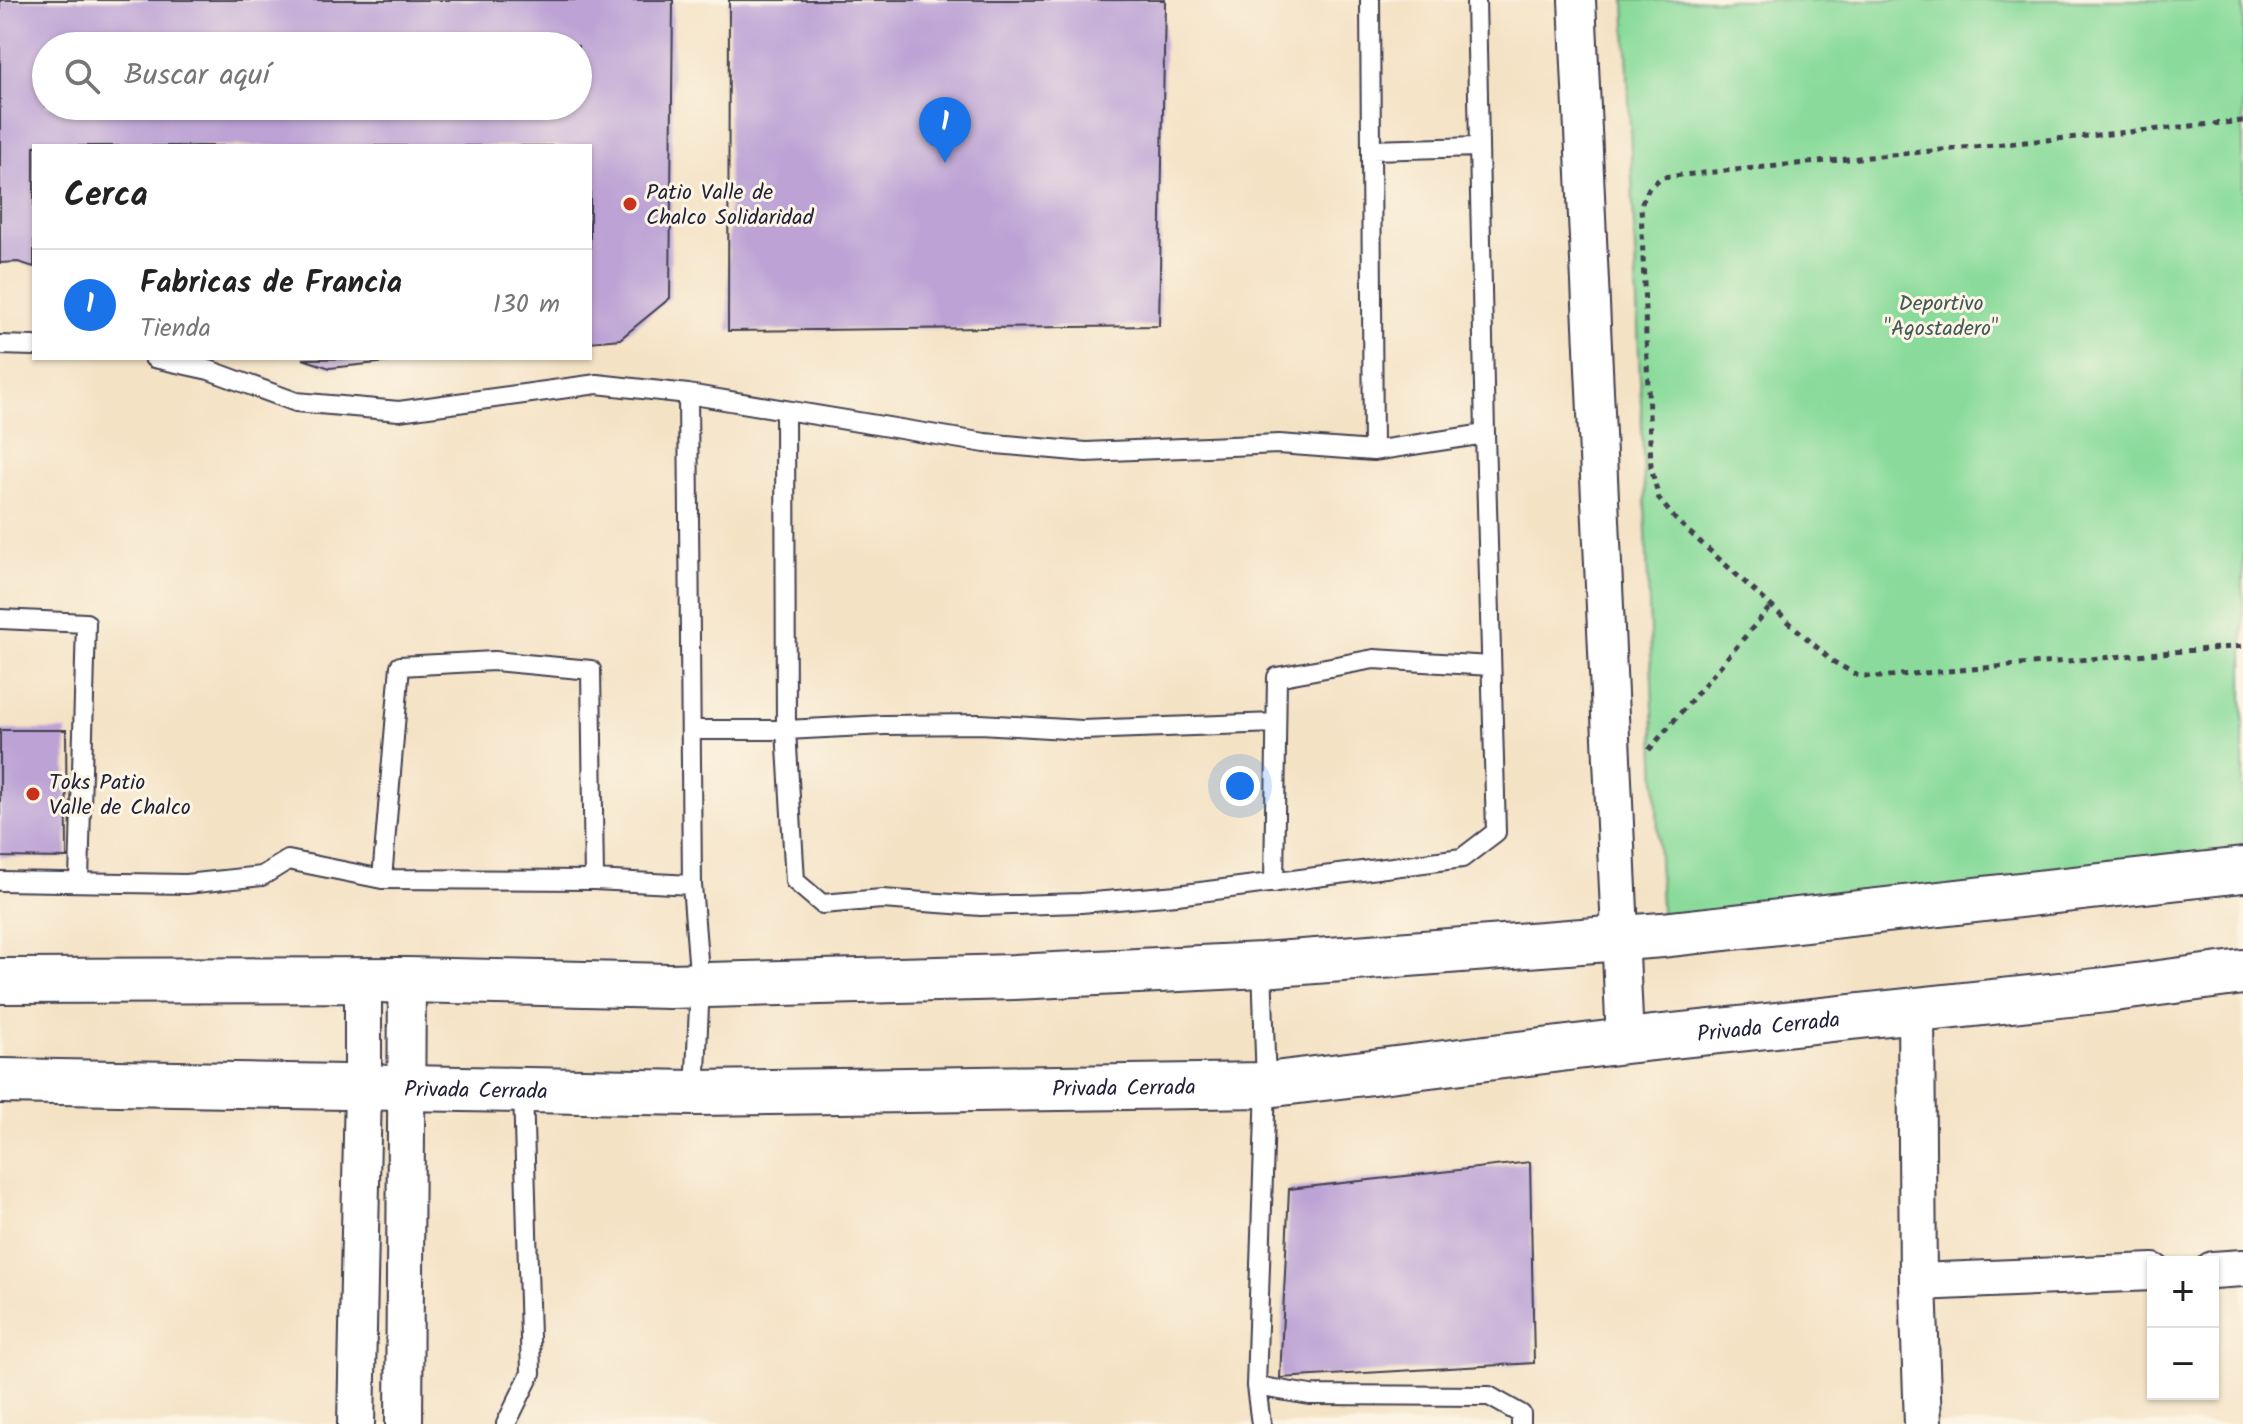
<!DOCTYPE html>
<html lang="es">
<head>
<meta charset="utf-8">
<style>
  :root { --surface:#fff; --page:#f2f2f2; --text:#222; --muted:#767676; --line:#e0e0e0; --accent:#1a73e8 }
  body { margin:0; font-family:Kalam,sans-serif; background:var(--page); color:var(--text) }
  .controls { position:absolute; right:24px; bottom:24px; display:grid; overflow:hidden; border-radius:0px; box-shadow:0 2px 6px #0004 }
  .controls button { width:72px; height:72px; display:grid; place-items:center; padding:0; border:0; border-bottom:2px solid var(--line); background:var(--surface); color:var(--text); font:40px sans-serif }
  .you { position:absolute; left:1240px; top:786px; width:28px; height:28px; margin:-20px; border:6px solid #fff; border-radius:50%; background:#1a73e8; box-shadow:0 0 0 12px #1a73e833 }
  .badge { display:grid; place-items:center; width:52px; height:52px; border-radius:50%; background:var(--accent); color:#fff; font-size:26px; font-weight:700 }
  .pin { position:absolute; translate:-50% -66px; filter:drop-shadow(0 2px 4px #0008) }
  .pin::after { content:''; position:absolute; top:42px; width:28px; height:24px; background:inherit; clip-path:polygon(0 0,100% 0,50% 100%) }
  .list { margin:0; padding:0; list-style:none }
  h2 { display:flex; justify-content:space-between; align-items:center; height:104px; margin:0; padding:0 32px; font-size:34px }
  h2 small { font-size:26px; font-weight:400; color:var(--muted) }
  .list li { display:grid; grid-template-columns:52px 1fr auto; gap:24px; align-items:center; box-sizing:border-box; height:112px; padding:0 32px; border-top:2px solid var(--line) }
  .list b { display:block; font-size:30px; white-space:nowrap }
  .list p { margin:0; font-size:26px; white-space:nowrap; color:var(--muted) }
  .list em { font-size:26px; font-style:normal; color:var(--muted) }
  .icon { flex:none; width:44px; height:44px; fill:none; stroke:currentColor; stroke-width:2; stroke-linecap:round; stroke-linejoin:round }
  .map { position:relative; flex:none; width:2243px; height:1424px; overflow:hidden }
  .search { position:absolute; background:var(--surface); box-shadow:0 2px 6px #0004; left:32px; top:32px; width:560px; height:88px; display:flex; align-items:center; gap:20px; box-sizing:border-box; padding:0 28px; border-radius:44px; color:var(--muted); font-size:30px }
  .panel { position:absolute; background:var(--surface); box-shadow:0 2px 6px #0004; left:32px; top:144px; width:560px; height:216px; border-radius:0px }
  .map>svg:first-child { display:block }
</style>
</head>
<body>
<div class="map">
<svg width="2243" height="1424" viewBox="0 0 2243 1424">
  <rect width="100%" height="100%" fill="#fcf5e5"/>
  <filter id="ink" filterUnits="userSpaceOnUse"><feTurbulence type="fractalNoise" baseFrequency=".0125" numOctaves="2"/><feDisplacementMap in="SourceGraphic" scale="16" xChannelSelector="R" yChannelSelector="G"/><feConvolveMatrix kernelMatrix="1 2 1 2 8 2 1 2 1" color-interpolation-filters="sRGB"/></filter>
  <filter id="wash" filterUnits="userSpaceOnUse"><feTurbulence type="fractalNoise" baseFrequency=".006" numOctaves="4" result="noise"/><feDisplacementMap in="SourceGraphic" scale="32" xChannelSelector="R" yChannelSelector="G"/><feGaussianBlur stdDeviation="1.8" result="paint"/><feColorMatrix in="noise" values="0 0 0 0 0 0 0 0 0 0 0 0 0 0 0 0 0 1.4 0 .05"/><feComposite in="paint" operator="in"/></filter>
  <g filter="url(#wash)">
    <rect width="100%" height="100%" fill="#f4e2c5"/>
    <!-- green -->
    <path fill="#8adb9b" stroke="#567e6b" stroke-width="2" d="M1625,0h618v847l-581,88z"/>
    <g id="blocks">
      <!-- building -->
      <path fill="#bca2d5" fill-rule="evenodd" d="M0,0h673l-3,298 -50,41 -30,3v-196h-556v121l-16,-5 -18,1zM46,46h532v60h-532z
        M729,0h436l-6,326 -431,5z
        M406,358v2l-76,8 -27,-9z
        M0,730h66l1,128 -67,-1z
        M1530,1162l4,201 -254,15 9,-189z"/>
    </g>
  </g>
  <g filter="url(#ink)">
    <use href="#blocks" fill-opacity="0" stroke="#423f50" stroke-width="2"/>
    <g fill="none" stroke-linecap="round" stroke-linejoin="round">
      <!-- service casing -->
      <g stroke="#423f50" stroke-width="22">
        <path id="service" d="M1370,0l3,451
          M1371,150l107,-3
          M0,345l34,1
          M154,358l55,12 87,32 103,9 198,-27 91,10 297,49 101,9 193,-8 94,7 112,-17 -9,-434
          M688,394l4,491 8,100 -5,108
          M785,410l1,320 9,151 27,23 60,-5 99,7 100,-3 96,-8 285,-37 34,-26 -11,-398
          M0,619l86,4 -7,258
          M692,730h94l98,-5 96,-1 102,6 194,-7
          M382,879l18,-213 94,-5 97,9 3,210
          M0,881l186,3 76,-8 26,-16 94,19 212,1 98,5
          M1274,883l3,-206 97,-18 117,7
          M1256,1386l54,9 179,1 32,18v10
          M506,1424l25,-51 -8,-283
          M1261,1424l-5,-38 10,-301 -4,-120"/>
      </g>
      <!-- minor casing -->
      <g stroke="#423f50" stroke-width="40">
        <path id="minor" d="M1577,0l48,1041
          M1916,1010l2,272 5,142
          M2213,1270l30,-2
          M1918,1282l235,-10
          M356,1424l7,-336v-107
          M404,1424l3,-444"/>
      </g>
      <!-- tertiary casing -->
      <g stroke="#423f50" stroke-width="48">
        <g id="tertiary">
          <path d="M0,981l407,-1 263,6 344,-9 248,-12 400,-30 581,-65"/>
          <path id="s1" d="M0,1081l695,12 571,-8 359,-44 481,-51 137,-18"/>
        </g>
      </g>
      <!-- path -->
      <path stroke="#423f50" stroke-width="5" stroke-dasharray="6 6" stroke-linecap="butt" d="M2243,121l-581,56 -13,11 -8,17 10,262 8,32 17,21 156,141 25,14 21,2 365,-31
        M1649,750l122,-144"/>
      <!-- service -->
      <use href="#service" stroke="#fff" stroke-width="18"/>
      <!-- minor -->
      <use href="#minor" stroke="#fff" stroke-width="36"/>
      <!-- tertiary -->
      <use href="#tertiary" stroke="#fff" stroke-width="44"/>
    </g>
  </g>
  <!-- markers -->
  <g fill="#c8321e" stroke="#fcf5e5" stroke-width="3">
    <circle cx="630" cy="204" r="8"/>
    <circle cx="33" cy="794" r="8"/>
  </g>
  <g text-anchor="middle" stroke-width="6" stroke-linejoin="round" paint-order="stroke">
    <!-- poi labels -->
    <g font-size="22" fill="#22223b" stroke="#fcf5e5" text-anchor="start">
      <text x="646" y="199">Patio Valle de<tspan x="646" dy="25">Chalco Solidaridad</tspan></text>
      <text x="49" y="789">Toks Patio<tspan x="49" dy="25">Valle de Chalco</tspan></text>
    </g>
    <!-- park labels -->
    <g font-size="22" fill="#415a58" stroke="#fcf5e5">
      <text x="1941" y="310">Deportivo<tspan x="1941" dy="25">"Agostadero"</tspan></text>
    </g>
    <!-- street labels -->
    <g font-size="22" fill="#22223b" stroke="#fcf5e5">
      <text dy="8" stroke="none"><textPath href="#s1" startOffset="1772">Privada Cerrada</textPath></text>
      <text dy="8" stroke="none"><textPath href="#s1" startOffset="1124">Privada Cerrada</textPath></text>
      <text dy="8" stroke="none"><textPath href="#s1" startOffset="476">Privada Cerrada</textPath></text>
    </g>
  </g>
</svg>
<div class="controls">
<button>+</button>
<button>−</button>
</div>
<div class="you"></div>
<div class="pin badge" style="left:945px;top:163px">1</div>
<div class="search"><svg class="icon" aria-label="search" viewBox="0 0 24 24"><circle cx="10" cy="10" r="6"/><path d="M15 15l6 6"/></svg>Buscar aquí</div>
<section class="panel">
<h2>Cerca<small></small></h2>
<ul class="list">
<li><span class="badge">1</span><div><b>Fabricas de Francia</b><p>Tienda</p></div><em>130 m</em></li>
</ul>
</section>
</div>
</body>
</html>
